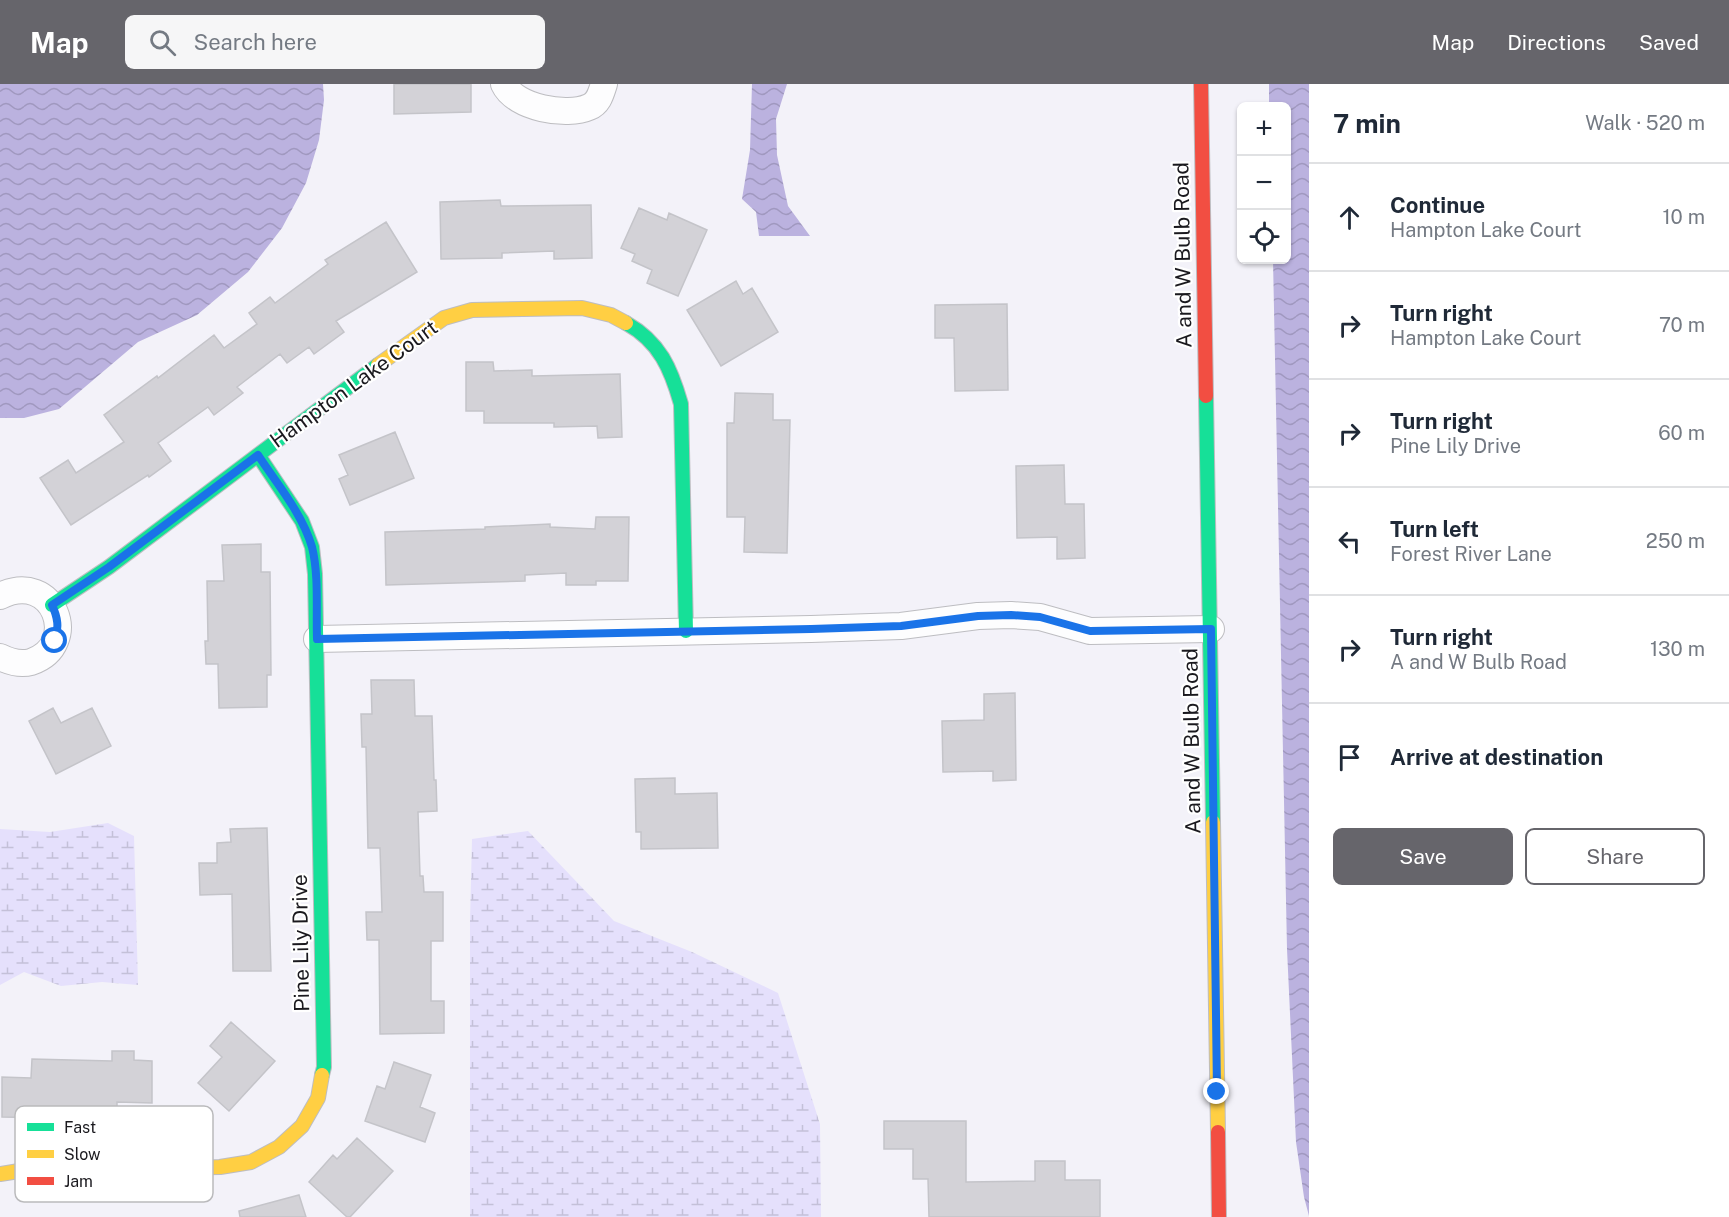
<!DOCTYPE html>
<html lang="en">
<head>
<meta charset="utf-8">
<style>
  :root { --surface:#fff; --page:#f6f6f7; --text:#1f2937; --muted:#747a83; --line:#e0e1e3; --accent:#66656b }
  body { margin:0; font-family:"Public Sans",sans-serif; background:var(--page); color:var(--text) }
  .controls { position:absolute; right:18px; top:18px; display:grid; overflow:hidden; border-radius:9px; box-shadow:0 2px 4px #0004 }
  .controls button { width:54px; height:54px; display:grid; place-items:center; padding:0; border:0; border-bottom:2px solid var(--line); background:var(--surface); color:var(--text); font:30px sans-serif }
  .stop { position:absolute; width:18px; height:18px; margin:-14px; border:4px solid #1a73e8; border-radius:50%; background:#fff }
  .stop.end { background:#1a73e8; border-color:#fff; box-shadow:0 2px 6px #0008 }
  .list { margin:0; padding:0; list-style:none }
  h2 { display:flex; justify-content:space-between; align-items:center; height:78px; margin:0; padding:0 24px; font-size:26px }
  h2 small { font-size:20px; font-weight:400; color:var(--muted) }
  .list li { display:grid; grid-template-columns:39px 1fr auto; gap:18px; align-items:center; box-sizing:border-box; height:108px; padding:0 24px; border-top:2px solid var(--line) }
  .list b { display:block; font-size:22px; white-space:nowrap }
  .list p { margin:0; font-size:20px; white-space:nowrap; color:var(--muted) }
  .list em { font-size:20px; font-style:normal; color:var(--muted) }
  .actions { display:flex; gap:12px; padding:18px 24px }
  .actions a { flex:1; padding:14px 0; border:2px solid var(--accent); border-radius:9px; text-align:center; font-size:21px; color:var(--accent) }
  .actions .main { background:var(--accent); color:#fff }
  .icon { flex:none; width:33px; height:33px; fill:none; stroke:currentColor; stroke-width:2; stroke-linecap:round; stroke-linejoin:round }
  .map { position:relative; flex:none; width:1309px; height:1133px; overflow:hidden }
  header { display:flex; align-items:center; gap:36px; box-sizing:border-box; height:84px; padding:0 30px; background:var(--accent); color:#fff }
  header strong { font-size:28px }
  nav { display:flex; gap:33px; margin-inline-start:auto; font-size:21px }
  .search { width:420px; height:54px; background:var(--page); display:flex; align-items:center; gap:15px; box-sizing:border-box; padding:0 21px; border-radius:9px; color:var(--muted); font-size:22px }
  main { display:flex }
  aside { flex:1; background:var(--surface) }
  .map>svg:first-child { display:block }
</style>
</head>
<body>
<header>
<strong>Map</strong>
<div class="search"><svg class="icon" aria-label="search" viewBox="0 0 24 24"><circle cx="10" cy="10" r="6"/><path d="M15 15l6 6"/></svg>Search here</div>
<nav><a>Map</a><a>Directions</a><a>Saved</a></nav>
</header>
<main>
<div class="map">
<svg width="1309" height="1133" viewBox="0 0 1309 1133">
  <defs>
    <pattern id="wetland-marsh" width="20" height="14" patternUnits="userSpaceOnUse" patternTransform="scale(1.5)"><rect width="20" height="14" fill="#e5e0fc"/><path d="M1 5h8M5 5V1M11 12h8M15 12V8" fill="none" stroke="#c4c0d8"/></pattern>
    <pattern id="water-waves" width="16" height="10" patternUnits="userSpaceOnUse" patternTransform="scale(1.5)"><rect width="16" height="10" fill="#bbb2df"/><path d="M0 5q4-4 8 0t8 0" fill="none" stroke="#a098bf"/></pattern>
  </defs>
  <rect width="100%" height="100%" fill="#f3f2f9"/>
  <!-- wetland -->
  <path fill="url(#wetland-marsh)" d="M108,739l26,13 4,149 -36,-3 -41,4 -37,-14 -24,13v-156l50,3z
    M528,747l86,90 78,31 86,41 42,131 1,93h-351v-296l2,-82z"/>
  <!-- water -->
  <path fill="url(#water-waves)" d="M0,0h323l1,16 -5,40 -13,43 -24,45 -34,44 -51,43 -59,27 -79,67 -35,9h-24z
    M752,0h35l-11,35 1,36 11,51 22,30h-51l-3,-24 -14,-13 8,-49z
    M1269,0h40v1132l-5,-19 -8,-55 -9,-193 -14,-689h13v-154h-17z"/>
  <!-- building -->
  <path fill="#d3d2d7" stroke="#c4c4c9" stroke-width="1.5" d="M394,0h77v28l-77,2z
    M500,116l1,6 90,-1 1,53 -38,1v-8l-52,2v5l-61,1 -1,-57z
    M639,124l28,12 2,-7 38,17 -29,66 -31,-13 5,-13 -20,-9 3,-7 -14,-6z
    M386,138l31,50 -81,49 8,11 -30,22 -5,-7 -22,16 -7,-9 -43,33 6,6 -29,22 -6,-8 -50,36 13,18 -22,16 -1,-2 -77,50 -31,-47 28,-18 8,13 48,-31 -20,-27 53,-39 1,2 56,-43 10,13 33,-24 -8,-11 21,-16 5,6 53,-39 -3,-4z
    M736,197l7,13 9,-6 26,44 -57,34 -34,-56z
    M1007,220l1,86 -53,1 -1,-53h-19v-33z
    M466,278h27l1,9 38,-1v6l88,-2 2,63 -24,1 -1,-12 -43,1v-4h-70v-12h-18z
    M735,309l38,1v26h17l-3,133 -43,-1 1,-35h-18v-94h7z
    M395,348l19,46 -64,27 -11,-26 9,-4 -9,-20z
    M1064,381l1,39h19l1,54 -28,1v-22l-40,1 -1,-72z
    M596,433h33l-1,64h-32v4h-30v-12l-41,2v6l-139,4 -1,-53 100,-3v-2l65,-3v3l45,2z
    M261,460v28h9l1,103h-4v32l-48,1 -1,-44h-12l-1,-23h3l-1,-60h17l-2,-36z
    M371,596h43l1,36h17l2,64h2l1,31 -19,1 2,64h3l1,16h19v49h-12v60h13v32l-64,1 -1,-94h-12l-1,-28h16l-2,-64h-12l-2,-101h-4l-1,-33h11z
    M1015,609l1,87 -23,1v-10l-50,1 -1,-51 42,-1v-26z
    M53,624l8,15 31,-15 19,38 -55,28 -27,-53z
    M675,694v16l42,-1 1,55 -77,1v-17h-5l-1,-53z
    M267,744l4,143h-38l-1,-77 -32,1 -1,-32h18v-20l14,-1 -1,-13z
    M231,938l44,39 -46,50 -31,-28 24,-26 -12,-11z
    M112,967h22v9l18,1v42l-35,-1v11l-54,-1 -1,6 -60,-1v-40l29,1 1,-19 80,2z
    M394,978l37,13 -11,32 15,6 -10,29 -60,-21 12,-35 8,3z
    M884,1037h82v61l69,-1v-20h30v19h35v37h-171l-1,-38h-15v-30h-29z
    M357,1054l36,33 -43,46h-3l-38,-35 24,-27 4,4z
    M299,1111l7,22h-66l-1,-6z"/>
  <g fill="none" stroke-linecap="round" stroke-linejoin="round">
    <!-- street casing -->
    <g stroke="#bdbdc1" stroke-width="28">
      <path id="street" d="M504,0c11,24 63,33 85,23 10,-4 12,-14 15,-23
        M0,512c54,-27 82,49 31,66 -11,3 -21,0 -31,-5
        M317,555l494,-10 90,-3 77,-10 33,-1 29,2 50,14 121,-2"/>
    </g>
    <!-- fast casing -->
    <g stroke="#bdbdc1" stroke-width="16">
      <path id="fast" d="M626,239c34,19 45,46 55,81l5,227
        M1206,312l7,426
        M258,371l44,66 10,26 3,27 9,493 -2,8
        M52,521l57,-38 269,-202"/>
    </g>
    <!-- slow casing -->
    <g stroke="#bdbdc1" stroke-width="16">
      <path id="slow" d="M378,281l66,-47 28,-8 110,-2 29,7 15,8
        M1213,738l5,310
        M0,1090l19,-3 201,-4 31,-5 28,-15 23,-21 16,-28 4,-23"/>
    </g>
    <!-- jam casing -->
    <g stroke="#bdbdc1" stroke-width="16">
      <path id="jam" d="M1201,0l5,312
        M1218,1048l1,85"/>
    </g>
    <!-- street -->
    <use href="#street" stroke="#fdfdfe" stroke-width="26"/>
    <!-- fast -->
    <use href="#fast" stroke="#16e098" stroke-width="14"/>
    <!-- slow -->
    <use href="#slow" stroke="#ffcf43" stroke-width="14"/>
    <!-- jam -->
    <use href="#jam" stroke="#f24e42" stroke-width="14"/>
  </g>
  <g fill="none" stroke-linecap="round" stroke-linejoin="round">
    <!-- route -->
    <path stroke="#1a73e8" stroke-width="8" d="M55,557c4,-14 3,-23 -3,-36l57,-38 149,-112c19,29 44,58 54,92 7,28 4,62 5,92l494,-10 90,-3 77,-10 33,-1 29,2 50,14 121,-2 6,463"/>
  </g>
  <g text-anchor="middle" stroke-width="4.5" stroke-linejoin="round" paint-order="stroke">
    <!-- street labels -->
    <g font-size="21" fill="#1a191e" stroke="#fff">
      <text transform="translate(1183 171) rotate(-91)" y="7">A and W Bulb Road</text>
      <text transform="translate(354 300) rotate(-36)" y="7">Hampton Lake Court</text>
      <text transform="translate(1192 657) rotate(-91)" y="7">A and W Bulb Road</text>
      <text transform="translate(301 859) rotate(-91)" y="7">Pine Lily Drive</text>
    </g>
  </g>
  <!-- legend -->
  <rect x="15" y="1022" width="198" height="96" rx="9" fill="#fff" stroke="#bababc" stroke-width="1.5"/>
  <rect x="27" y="1039" width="27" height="8" fill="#16e098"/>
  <rect x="27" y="1066" width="27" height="8" fill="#ffcf43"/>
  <rect x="27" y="1093" width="27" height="8" fill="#f24e42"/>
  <g font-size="16" fill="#1a191e">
    <text x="64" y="1049">Fast</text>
    <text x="64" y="1076">Slow</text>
    <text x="64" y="1103">Jam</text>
  </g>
</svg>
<div class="controls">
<button>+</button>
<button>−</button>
<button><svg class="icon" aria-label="locate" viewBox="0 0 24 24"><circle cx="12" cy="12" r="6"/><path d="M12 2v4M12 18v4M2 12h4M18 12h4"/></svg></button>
</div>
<div class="stop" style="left:55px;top:557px"></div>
<div class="stop end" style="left:1217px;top:1008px"></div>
</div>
<aside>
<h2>7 min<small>Walk · 520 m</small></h2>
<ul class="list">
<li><svg class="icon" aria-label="ahead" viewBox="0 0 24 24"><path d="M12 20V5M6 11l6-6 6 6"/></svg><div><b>Continue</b><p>Hampton Lake Court</p></div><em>10 m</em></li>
<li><svg class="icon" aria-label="right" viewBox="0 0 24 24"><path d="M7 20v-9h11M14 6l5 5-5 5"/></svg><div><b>Turn right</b><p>Hampton Lake Court</p></div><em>70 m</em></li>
<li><svg class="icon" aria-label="right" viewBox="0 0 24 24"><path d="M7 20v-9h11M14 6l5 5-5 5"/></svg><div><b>Turn right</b><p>Pine Lily Drive</p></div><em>60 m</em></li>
<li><svg class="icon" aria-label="left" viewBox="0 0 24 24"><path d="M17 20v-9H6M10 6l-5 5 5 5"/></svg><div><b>Turn left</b><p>Forest River Lane</p></div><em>250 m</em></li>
<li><svg class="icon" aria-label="right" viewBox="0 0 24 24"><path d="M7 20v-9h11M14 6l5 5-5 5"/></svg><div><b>Turn right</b><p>A and W Bulb Road</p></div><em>130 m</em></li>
<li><svg class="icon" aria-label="arrive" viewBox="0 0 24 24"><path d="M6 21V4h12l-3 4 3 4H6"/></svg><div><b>Arrive at destination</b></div></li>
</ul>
<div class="actions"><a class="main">Save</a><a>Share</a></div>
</aside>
</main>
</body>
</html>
